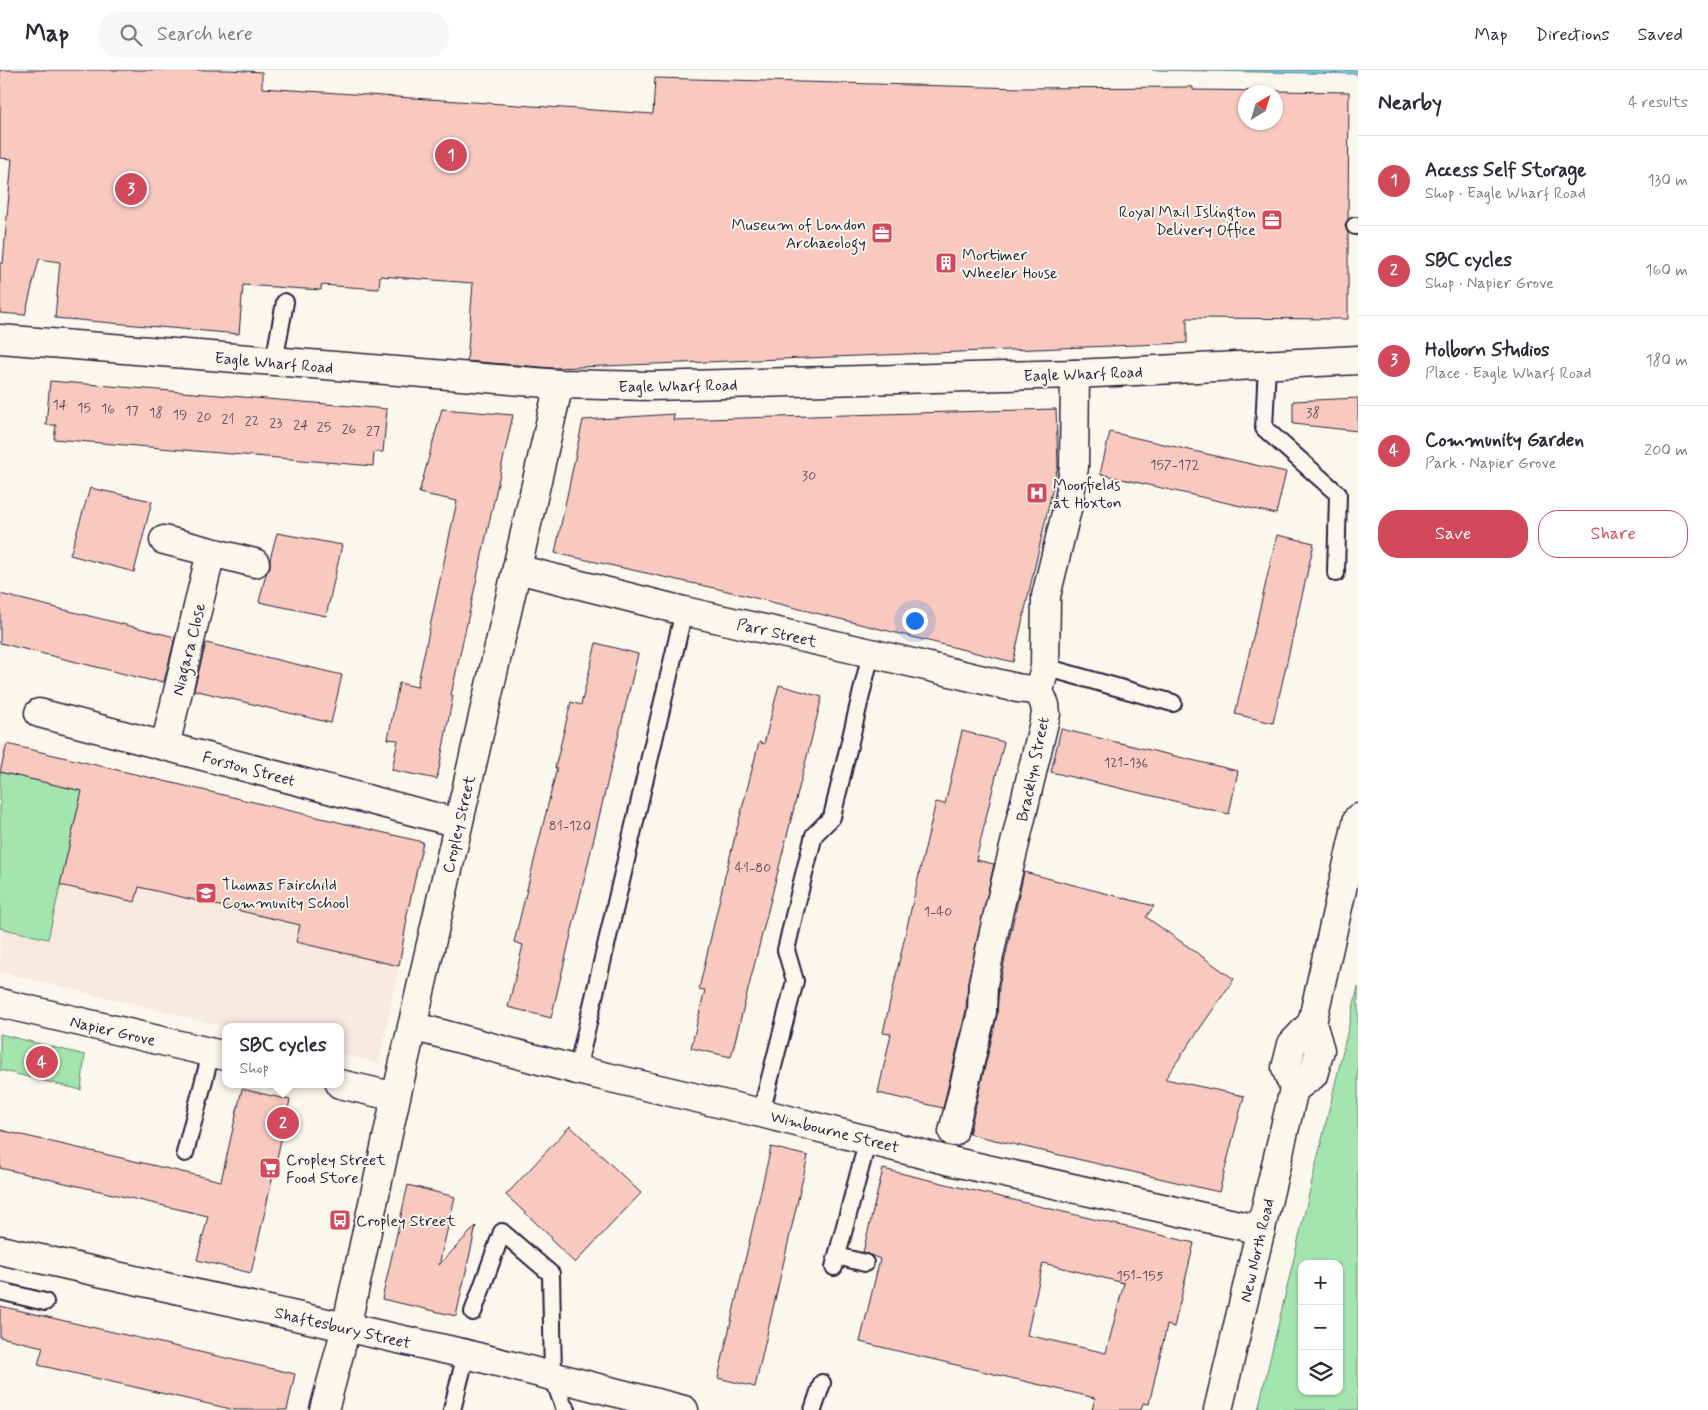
<!DOCTYPE html>
<html lang="en">
<head>
<meta charset="utf-8">
<style>
  :root { --surface:#fff; --page:#f7f7f7; --text:#2b2b33; --muted:#7c7c81; --line:#e1e1e2; --accent:#d1495b }
  body { margin:0; font-family:Mynerve,sans-serif; background:var(--page); color:var(--text) }
  .controls { position:absolute; right:15px; bottom:15px; display:grid; overflow:hidden; border-radius:10px; box-shadow:0 1px 4px #0004 }
  .controls button { width:45px; height:45px; display:grid; place-items:center; padding:0; border:0; border-bottom:1px solid var(--line); background:var(--surface); color:var(--text); font:25px sans-serif }
  .compass { position:absolute; left:1238px; top:15px; width:45px; height:45px; border-radius:50%; background:var(--surface); box-shadow:0 1px 4px #0004; rotate:38deg }
  .you { position:absolute; left:914px; top:550px; width:18px; height:18px; margin:-12px; border:4px solid #fff; border-radius:50%; background:#1a73e8; box-shadow:0 0 0 8px #1a73e833 }
  .badge { display:grid; place-items:center; width:32px; height:32px; border-radius:50%; background:var(--accent); color:#fff; font-size:16px; font-weight:700 }
  .pin { position:absolute; translate:-50% -50%; border:2px solid #fff; box-shadow:0 1px 5px #0006 }
  .popup { position:absolute; left:222px; top:953px; width:122px; height:65px; box-sizing:border-box; display:grid; place-content:center; border-radius:10px; background:var(--surface); filter:drop-shadow(0 1px 4px #0005); font-size:16px; white-space:nowrap; color:var(--muted) }
  .popup b { font-size:19px; color:var(--text) }
  .popup::after { content:''; position:absolute; left:50%; top:100%; margin-left:-10px; border:10px solid transparent; border-top-color:var(--surface) }
  .list { margin:0; padding:0; list-style:none }
  h2 { display:flex; justify-content:space-between; align-items:center; height:65px; margin:0; padding:0 20px; font-size:21px }
  h2 small { font-size:16px; font-weight:400; color:var(--muted) }
  .list li { display:grid; grid-template-columns:32px 1fr auto; gap:15px; align-items:center; box-sizing:border-box; height:90px; padding:0 20px; border-top:1px solid var(--line) }
  .list b { display:block; font-size:19px; white-space:nowrap }
  .list p { margin:0; font-size:16px; white-space:nowrap; color:var(--muted) }
  .list em { font-size:16px; font-style:normal; color:var(--muted) }
  .actions { display:flex; gap:10px; padding:15px 20px }
  .actions a { flex:1; padding:11px 0; border:1px solid var(--accent); border-radius:20px; text-align:center; font-size:18px; color:var(--accent) }
  .actions .main { background:var(--accent); color:#fff }
  .icon { flex:none; width:28px; height:28px; fill:none; stroke:currentColor; stroke-width:2; stroke-linecap:round; stroke-linejoin:round }
  .map { position:relative; flex:none; width:1358px; height:1340px; overflow:hidden }
  header { display:flex; align-items:center; gap:30px; box-sizing:border-box; height:70px; padding:0 25px; background:var(--surface); border-bottom:1px solid var(--line) }
  header strong { font-size:24px }
  nav { display:flex; gap:28px; margin-inline-start:auto; font-size:18px }
  .search { width:350px; height:45px; background:var(--page); display:flex; align-items:center; gap:12px; box-sizing:border-box; padding:0 18px; border-radius:20px; color:var(--muted); font-size:19px }
  main { display:flex }
  aside { flex:1; background:var(--surface) }
  .map>svg:first-child { display:block }
</style>
</head>
<body>
<header>
<strong>Map</strong>
<div class="search"><svg class="icon" aria-label="search" viewBox="0 0 24 24"><circle cx="10" cy="10" r="6"/><path d="M15 15l6 6"/></svg>Search here</div>
<nav><a>Map</a><a>Directions</a><a>Saved</a></nav>
</header>
<main>
<div class="map">
<svg width="1358" height="1340" viewBox="0 0 1358 1340">
  <rect width="100%" height="100%" fill="#fbf7ec"/>
  <filter id="ink" filterUnits="userSpaceOnUse"><feTurbulence type="fractalNoise" baseFrequency=".02" numOctaves="2"/><feDisplacementMap in="SourceGraphic" scale="10" xChannelSelector="R" yChannelSelector="G"/><feConvolveMatrix kernelMatrix="1 2 1 2 8 2 1 2 1" color-interpolation-filters="sRGB"/></filter>
  <g filter="url(#ink)">
    <!-- built -->
    <path fill="#fae9df" d="M0,673l423,99 -44,222 -38,-10 -1,-27h-113l-227,-55z"/>
    <!-- green -->
    <path fill="#a4e4ae" stroke="#638374" fill-rule="evenodd" d="M0,702l82,19 -34,148 -48,-11z
      M1358,917v423h-100zM1302,1194h37v127h-37z
      M0,964l85,21 -4,35 -81,-20z"/>
    <!-- water -->
    <path fill="#7ccada" stroke="#58879a" d="M1152,0h206v4z"/>
    <!-- building -->
    <path fill="#f9c9c0" stroke="#22223b" fill-rule="evenodd" d="M0,0h229l33,2v16l391,26 2,-36 366,10 172,-1v3l156,2 -1,127 -3,7 3,7v86l-161,-1v25l-634,25 -86,-7 6,-78 -93,-7 -1,13 -58,-4v5l-78,-5 -4,49 -184,-16 5,-56 -21,-3 -14,56 -25,-2v-50h3l9,-104 -12,-1zM1246,22h30v30h-30z
      M50,311l337,28 -4,43h-9l-1,14 -319,-27 2,-14h-10z
      M1358,328v33l-65,-7v-23z
      M442,339l71,6 -62,280 2,1 -16,83 -45,-9 6,-30 -10,-1 11,-56 18,4 40,-186 -38,-8z
      M1056,339l2,56 -45,197 -290,-72 -168,-37 28,-133 91,-6 -1,6z
      M1110,362l176,40 -10,42 -176,-40z
      M90,418l62,13 -18,71 -64,-17z
      M277,463l65,12 -16,71 -67,-14 7,-28 4,-7v-8z
      M1277,465l37,8 -41,180 -38,-9z
      M0,524l175,43 -11,45 -11,-2v1l-153,-38z
      M206,573l136,32 -11,48 -137,-33z
      M596,573l42,11 -87,364 -43,-11 15,-62 -9,-3 43,-174h-2l16,-66 10,3z
      M779,615l43,12 -91,360 -40,-9 14,-58 -6,-1 26,-113 34,-134 5,2z
      M1061,659l177,42 -9,43 -178,-42z
      M962,661l42,11 -28,118 18,4 -26,117 -2,29 -23,98 -65,-15 13,-59 -8,-1 39,-172 14,-59 9,2z
      M7,674l416,98 -17,77h1l-8,47 -103,-24 4,-17 -161,-38 -4,15 -75,-17 22,-94 -82,-19z
      M1024,802l130,34 -8,11 88,62 -69,100 79,17 -25,96 -250,-58 28,-118 2,-30z
      M242,1019l48,11 -39,173 -54,-13 11,-44 -208,-48v-38l221,51z
      M570,1056l71,67 -66,70 -24,-23 1,-2 -46,-43z
      M771,1077l37,9 -53,231 -37,-9z
      M883,1099l311,74 -20,84 -7,-2 -18,79 -6,-1 -2,7h-49l3,-12 -235,-56 20,-83 -17,-7zM1043,1193l81,20 -18,70 -79,-18z
      M408,1115l47,12 -16,68 37,-39 -20,90 -74,-17z
      M0,1236l295,68 -8,36h-52l-197,-45 5,-18 -43,-10z"/>
    <g fill="none" stroke-linecap="round" stroke-linejoin="round">
      <!-- service casing -->
      <g stroke="#22223b" stroke-width="20">
        <path id="service" d="M1355,156h3
          M274,292l11,-60
          M1267,295l-3,63 74,66 -2,79
          M1045,597l128,36
          M577,1000l107,-459
          M761,1043l34,-132 -9,-31 15,-64 13,-51 18,-18 39,-164
          M185,1083l26,-100
          M837,1186l28,7
          M834,1197l34,-128
          M0,1221l45,11
          M473,1242l29,-80 49,42 2,103 10,28 4,5
          M452,1340l14,-56
          M813,1340l9,-27"/>
      </g>
      <!-- minor casing -->
      <g stroke="#22223b" stroke-width="31">
        <path id="minor" d="M164,470l91,23
          M517,499l167,42 187,42 146,35 22,3
          M39,643l419,110
          M165,676l46,-194
          M0,933l226,53
          M412,956l165,44 184,43 185,47 315,70
          M340,1014l56,13
          M953,1062l29,-120 1,-28 14,-66 49,-204 -1,-9 -6,-14 6,-24 1,-71 23,-95 5,-34 1,-93
          M0,1180l466,104 218,56
          M324,1340l22,-82 50,-231 163,-713"/>
      </g>
      <!-- secondary casing -->
      <g stroke="#22223b" stroke-width="31">
        <path id="secondary" d="M0,269l559,45 92,2 424,-12 283,-14"/>
      </g>
      <!-- primary casing -->
      <g stroke="#22223b" stroke-width="31">
        <path id="primary" d="M1294,1019l19,-14 7,-25 -8,-27 46,-205
          M1218,1340l76,-321 -8,-21 6,-24 20,-21"/>
      </g>
      <!-- service -->
      <use href="#service" stroke="#fbf7ec" stroke-width="16"/>
      <!-- minor -->
      <use href="#minor" stroke="#fbf7ec" stroke-width="28"/>
      <!-- secondary -->
      <use href="#secondary" stroke="#fbf7ec" stroke-width="28"/>
      <!-- primary -->
      <use href="#primary" stroke="#fbf7ec" stroke-width="28"/>
    </g>
  </g>
  <!-- icons -->
  <defs>
    <g id="office-square" transform="scale(1.125)"><rect x="-9" y="-9" width="18" height="18" rx="4" fill="#d1495b" stroke="#fbf7ec"/><path d="M-6-3h4V-5.5h4V-3h4V5H-6ZM-1-4.5V-3h2v-1.5ZM-6 0V1H6V0Z" fill="#fff"/></g>
    <g id="building-square" transform="scale(1.125)"><rect x="-9" y="-9" width="18" height="18" rx="4" fill="#d1495b" stroke="#fbf7ec"/><path d="M-4-6H4V6H1V3H-1V6H-4ZM-2.5-4.3h1.7v1.8h-1.7ZM.8-4.3h1.7v1.8H.8ZM-2.5-1h1.7V.8h-1.7ZM.8-1h1.7V.8H.8Z" fill="#fff"/></g>
    <g id="hospital-square" transform="scale(1.125)"><rect x="-9" y="-9" width="18" height="18" rx="4" fill="#d1495b" stroke="#fbf7ec"/><path d="M-5-5h3v3.5h4V-5h3V5h-3V1.5h-4V5h-3Z" fill="#fff"/></g>
    <g id="school-square" transform="scale(1.125)"><rect x="-9" y="-9" width="18" height="18" rx="4" fill="#d1495b" stroke="#fbf7ec"/><path d="M0-5L7-2L0 1L-7-2ZM-4 1L0 2.5L4 1V4Q0 6-4 4Z" fill="#fff"/></g>
    <g id="supermarket-square" transform="scale(1.125)"><rect x="-9" y="-9" width="18" height="18" rx="4" fill="#d1495b" stroke="#fbf7ec"/><path d="M-6-5.5h2.5l.6 2H6L4.5 2H-2.5L-4.4-4H-6ZM-1.5 3.2a1.3 1.3 0 1 0 .1 0ZM3 3.2a1.3 1.3 0 1 0 .1 0Z" fill="#fff"/></g>
    <g id="bus-square" transform="scale(1.125)"><rect x="-9" y="-9" width="18" height="18" rx="4" fill="#d1495b" stroke="#fbf7ec"/><path d="M-5-6H5V4H4V6H2V4H-2V6H-4V4H-5ZM-3.5-4V0h7V-4ZM-3.5 1.2v1.5H-2V1.2ZM2 1.2v1.5H3.5V1.2Z" fill="#fff"/></g>
  </defs>
  <g fill-rule="evenodd">
    <use href="#office-square" x="1272" y="150"/>
    <use href="#office-square" x="882" y="163"/>
    <use href="#building-square" x="946" y="193"/>
    <use href="#hospital-square" x="1037" y="423"/>
    <use href="#school-square" x="206" y="823"/>
    <use href="#supermarket-square" x="270" y="1098"/>
    <use href="#bus-square" x="340" y="1150"/>
  </g>
  <g text-anchor="middle" stroke-width="4" stroke-linejoin="round" paint-order="stroke">
    <!-- number labels -->
    <g font-size="14" fill="#584c5c">
      <text x="60" y="339">14</text>
      <text x="84" y="342">15</text>
      <text x="108" y="343">16</text>
      <text x="132" y="345">17</text>
      <text x="156" y="347">18</text>
      <text x="1313" y="347">38</text>
      <text x="180" y="349">19</text>
      <text x="204" y="351">20</text>
      <text x="228" y="353">21</text>
      <text x="252" y="355">22</text>
      <text x="276" y="357">23</text>
      <text x="301" y="359">24</text>
      <text x="324" y="361">25</text>
      <text x="349" y="363">26</text>
      <text x="373" y="365">27</text>
      <text x="1175" y="399">157-172</text>
      <text x="809" y="410">30</text>
      <text x="1126" y="697">121-136</text>
      <text x="570" y="760">81-120</text>
      <text x="753" y="802">41-80</text>
      <text x="938" y="846">1-40</text>
      <text x="1140" y="1210">151-155</text>
    </g>
    <!-- poi labels -->
    <g font-size="16" fill="#22223b" stroke="#fbf7ec" text-anchor="start">
      <text x="1256" y="147" text-anchor="end">Royal Mail Islington<tspan x="1256" dy="18">Delivery Office</tspan></text>
      <text x="866" y="160" text-anchor="end">Museum of London<tspan x="866" dy="18">Archaeology</tspan></text>
      <text x="962" y="190">Mortimer<tspan x="962" dy="18">Wheeler House</tspan></text>
      <text x="1053" y="420">Moorfields<tspan x="1053" dy="18">at Hoxton</tspan></text>
      <text x="222" y="820">Thomas Fairchild<tspan x="222" dy="18">Community School</tspan></text>
      <text x="286" y="1095">Cropley Street<tspan x="286" dy="18">Food Store</tspan></text>
      <text x="356" y="1156">Cropley Street</text>
    </g>
    <!-- street labels -->
    <g font-size="16" fill="#22223b" stroke="#fbf7ec">
      <text transform="translate(274 292) rotate(5)" y="6">Eagle Wharf Road</text>
      <text transform="translate(1083 303) rotate(-2)" y="6">Eagle Wharf Road</text>
      <text transform="translate(678 315) rotate(-1)" y="6">Eagle Wharf Road</text>
      <text transform="translate(777 562) rotate(13)" y="6">Parr Street</text>
      <text transform="translate(188 579) rotate(-76)" y="6">Niagara Close</text>
      <text transform="translate(249 698) rotate(15)" y="6">Forston Street</text>
      <text transform="translate(1032 699) rotate(-78)" y="6">Bracklyn Street</text>
      <text transform="translate(458 754) rotate(-77)" y="6">Cropley Street</text>
      <text transform="translate(113 960) rotate(13)" y="6">Napier Grove</text>
      <text transform="translate(835 1061) rotate(14)" y="6">Wimbourne Street</text>
      <text transform="translate(1256 1180) rotate(-77)" y="6">New North Road</text>
      <text transform="translate(343 1257) rotate(13)" y="6">Shaftesbury Street</text>
    </g>
  </g>
</svg>
<div class="controls">
<button>+</button>
<button>−</button>
<button><svg class="icon" aria-label="layers" viewBox="0 0 24 24"><path d="M12 4l9 5-9 5-9-5zM3 14l9 5 9-5"/></svg></button>
</div>
<svg class="compass" viewBox="-18 -18 36 36"><path d="M0-13l5 13h-10z" fill="#e53935"/><path d="M0 13l5-13h-10z" fill="#7c7c81"/></svg>
<div class="you"></div>
<div class="pin badge" style="left:451px;top:85px">1</div>
<div class="pin badge" style="left:283px;top:1053px">2</div>
<div class="popup"><b>SBC cycles</b>Shop</div>
<div class="pin badge" style="left:131px;top:119px">3</div>
<div class="pin badge" style="left:42px;top:992px">4</div>
</div>
<aside>
<h2>Nearby<small>4 results</small></h2>
<ul class="list">
<li><span class="badge">1</span><div><b>Access Self Storage</b><p>Shop · Eagle Wharf Road</p></div><em>130 m</em></li>
<li><span class="badge">2</span><div><b>SBC cycles</b><p>Shop · Napier Grove</p></div><em>160 m</em></li>
<li><span class="badge">3</span><div><b>Holborn Studios</b><p>Place · Eagle Wharf Road</p></div><em>180 m</em></li>
<li><span class="badge">4</span><div><b>Community Garden</b><p>Park · Napier Grove</p></div><em>200 m</em></li>
</ul>
<div class="actions"><a class="main">Save</a><a>Share</a></div>
</aside>
</main>
</body>
</html>
